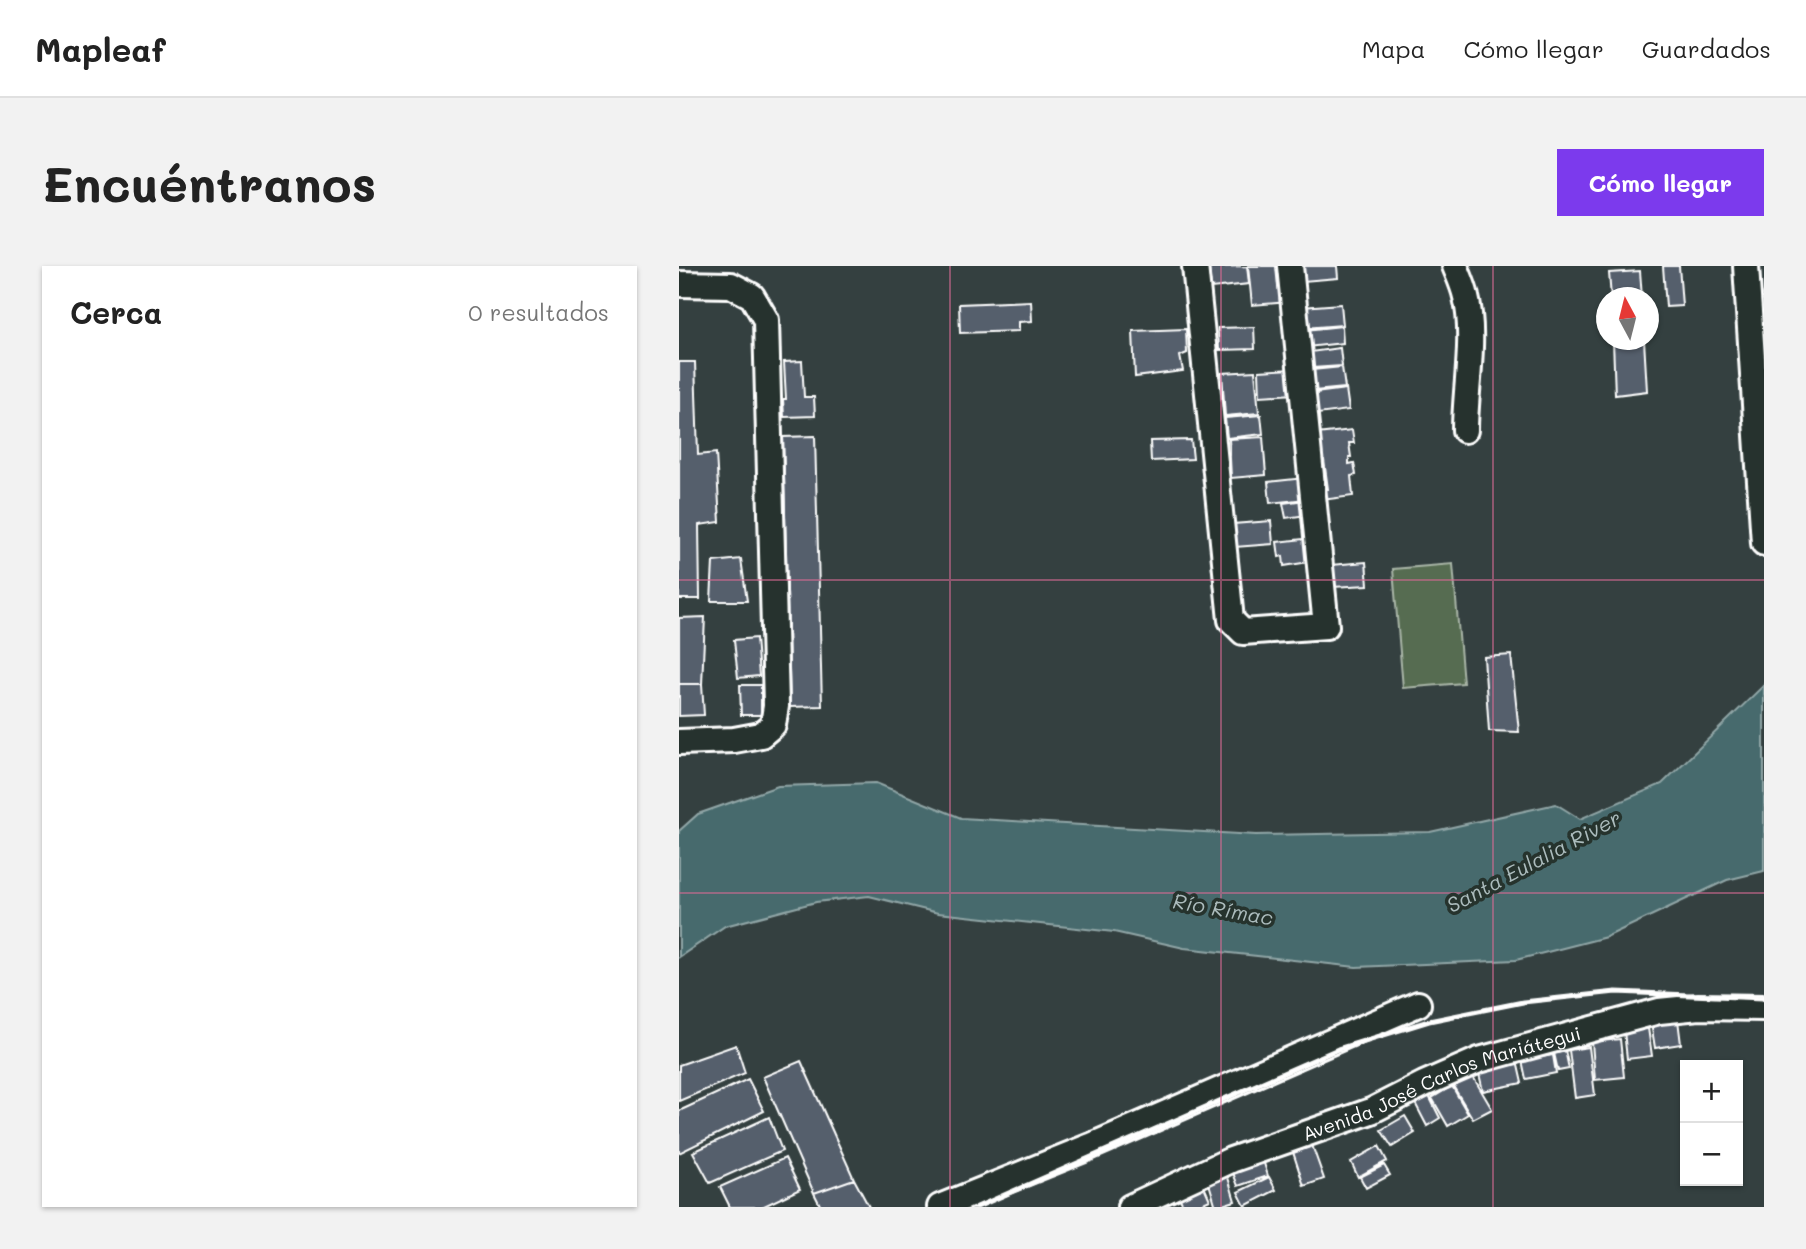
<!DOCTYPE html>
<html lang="es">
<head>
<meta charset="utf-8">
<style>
  :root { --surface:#fff; --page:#f2f2f2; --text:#222; --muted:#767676; --line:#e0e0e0; --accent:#7c3aed }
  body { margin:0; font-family:Mali,sans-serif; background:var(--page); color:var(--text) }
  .controls { position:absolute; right:21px; bottom:21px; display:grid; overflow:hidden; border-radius:0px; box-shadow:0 2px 5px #0004 }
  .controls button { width:63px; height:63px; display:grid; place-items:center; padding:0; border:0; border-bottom:2px solid var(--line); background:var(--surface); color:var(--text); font:35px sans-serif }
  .compass { position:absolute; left:917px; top:21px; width:63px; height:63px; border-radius:50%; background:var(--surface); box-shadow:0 2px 5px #0004; rotate:353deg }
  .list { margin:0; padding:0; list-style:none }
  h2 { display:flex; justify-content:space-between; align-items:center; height:91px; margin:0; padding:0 28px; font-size:30px }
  h2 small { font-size:23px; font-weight:400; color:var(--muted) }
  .map { position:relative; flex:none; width:1085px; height:941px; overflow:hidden; border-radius:0px }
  header { display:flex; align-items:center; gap:42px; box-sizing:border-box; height:98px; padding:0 35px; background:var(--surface); border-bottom:2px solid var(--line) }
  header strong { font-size:33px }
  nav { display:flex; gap:38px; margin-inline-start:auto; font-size:24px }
  .intro { display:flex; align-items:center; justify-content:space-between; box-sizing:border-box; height:168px; padding:0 42px }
  h1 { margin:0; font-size:49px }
  .button { padding:18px 32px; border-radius:0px; background:var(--accent); color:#fff; font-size:24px; font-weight:700 }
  main { display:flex; gap:42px; padding:0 42px }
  aside { flex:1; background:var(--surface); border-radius:0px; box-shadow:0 2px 5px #0004 }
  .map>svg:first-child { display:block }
</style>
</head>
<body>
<header>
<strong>Mapleaf</strong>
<nav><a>Mapa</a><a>Cómo llegar</a><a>Guardados</a></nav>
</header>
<div class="intro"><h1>Encuéntranos</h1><a class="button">Cómo llegar</a></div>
<main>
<aside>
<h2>Cerca<small>0 resultados</small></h2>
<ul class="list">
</ul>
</aside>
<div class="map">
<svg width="1085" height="941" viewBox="0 0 1085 941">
  <rect width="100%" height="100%" fill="#344040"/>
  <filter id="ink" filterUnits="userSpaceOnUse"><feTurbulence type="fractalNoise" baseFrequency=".0143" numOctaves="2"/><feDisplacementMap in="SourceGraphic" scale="14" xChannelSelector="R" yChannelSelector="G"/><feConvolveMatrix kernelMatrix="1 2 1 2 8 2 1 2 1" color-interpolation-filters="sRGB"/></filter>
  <g filter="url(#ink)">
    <!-- green -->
    <path fill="#566c51" stroke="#aab6a8" stroke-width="2" d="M774,298l10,119 -60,5 -10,-119z"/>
    <!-- water -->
    <path fill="#476b6d" stroke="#91a6a7" stroke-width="2" d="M1085,419v186l-37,9 -121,57 -90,23 -160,7 -172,-19 -70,-16 -176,-19 -69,-17 -53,6 -91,24 -46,31v-126l19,-17 80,-28 98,-3 85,35 295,17 174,-3 126,-28 24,15 82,-35z"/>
    <!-- building -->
    <path fill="#545e6c" stroke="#fff" stroke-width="2" d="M568,0l2,18 -38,4 -2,-21z
      M569,0h37l4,36 -37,3z
      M622,0h36l1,12 -35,3z
      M984,0h16l3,40 -16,1z
      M961,5l2,27h-31l-2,-25z
      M352,35l1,20 -13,1v9l-59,2 -1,-29z
      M662,38l2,21 -39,3 -2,-21z
      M663,60l1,17 -36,4 -2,-17z
      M575,61l1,22 -36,1 -1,-22z
      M507,63l1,24 -7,3 3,15 -48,6 -2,-46z
      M934,74h31l3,51 -32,4z
      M661,82l2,18 -30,2 -2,-16z
      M123,95l2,36h10l1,19 -31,1 -1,-18h3l-2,-37z
      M0,96h16l3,93 18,-2 4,69 -21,3 1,74h-21z
      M663,101l3,21 -31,3 -2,-21z
      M614,103l2,25 -35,2 -1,-25z
      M576,105l4,42 -34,3 -3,-43z
      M667,123l3,21 -31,4 -3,-21z
      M582,149l2,19 -36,4 -2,-20z
      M673,164l2,13h-5l2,14h-2v7l5,-1 2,12 -5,1 2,20 -31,4 -1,-11h7l-4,-29h-4l-3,-26z
      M136,170l7,270 -32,1 -7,-270z
      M584,171l3,38 -35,3 -2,-39z
      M512,174l2,19 -42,2 -1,-20z
      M625,212l2,21 -36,4 -2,-21z
      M626,234l2,15 -21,3 -3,-15z
      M592,255l2,23 -38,3 -2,-23z
      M633,272l3,23 -31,5 -1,-10 -4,1 -2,-15z
      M62,293l6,42h-36l2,-39z
      M687,296l2,23 -36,2 -1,-22z
      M26,351l-3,67h-23v-66z
      M77,372l3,38 -21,2 -4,-38z
      M832,389l8,77 -30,-1 -5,-74z
      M0,418h23l2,31 -25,1z
      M61,419h21v30h-20z
      M999,754l3,24 -26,4 -4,-25z
      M969,762l4,28 -25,3 -3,-28z
      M941,773l4,38 -29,3 -3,-38z
      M57,779l9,28 -66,28v-36z
      M910,781l6,48 -20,3 -6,-48z
      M886,784l4,19 -11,2 -4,-18z
      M874,789l3,18 -30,6 -4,-19z
      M122,795l53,118 -40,14 -51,-116z
      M838,795l5,22 -39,8 -5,-22z
      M793,809l20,34 -19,10 -20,-33z
      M69,813l16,32 -85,42v-42z
      M773,820l16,28 -20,12 -16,-28z
      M750,830l11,22 -13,8 -12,-23z
      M726,850l10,17 -23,14 -11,-17z
      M90,851l13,34 -72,32 -17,-31z
      M633,879l12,34 -20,7 -11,-34z
      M700,880l8,15 -29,16 -7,-15z
      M106,892l15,31 -38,18h-32l-10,-20z
      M584,894l5,16 -30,10 -6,-16z
      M705,899l6,10 -24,13 -6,-11z
      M548,908l8,27 -19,6 -8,-27z
      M590,911l7,13 -31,16 -7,-14z
      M175,913l15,28h-48l-7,-14z
      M524,918l7,16 -7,3 2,4h-21l-6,-12z"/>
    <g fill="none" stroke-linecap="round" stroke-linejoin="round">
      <!-- minor casing -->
      <g stroke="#fff" stroke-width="30">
        <g id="minor">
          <path d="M516,0l36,354 12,12 83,-6 -36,-360"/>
          <path d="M776,0c4,10 9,21 11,31 10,38 -1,93 -1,133"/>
          <path d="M1067,0l18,277"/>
          <path d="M0,18l52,1 21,11 14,24 10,386 -3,19 -12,10 -27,5 -55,2"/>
          <path d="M261,941l151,-61 327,-142"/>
          <path id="s1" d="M451,941l101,-47 140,-49 53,-27 55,-24 180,-49 40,-4 65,1"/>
        </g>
      </g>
      <!-- minor -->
      <use href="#minor" stroke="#26332d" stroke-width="24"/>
      <!-- rail -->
      <path stroke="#fff" stroke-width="5" d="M298,941l361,-158 91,-28 94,-19 93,-10 148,6"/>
    </g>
  </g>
  <!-- grid -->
  <path fill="none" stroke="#d76994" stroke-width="2" stroke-opacity="0.55" d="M271,0v941M542,0v941M814,0v941M0,314h1085M0,627h1085"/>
  <g text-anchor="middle" stroke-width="7" stroke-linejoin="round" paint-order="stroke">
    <!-- street labels -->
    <g font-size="19" fill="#fff" stroke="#26332d">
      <text dy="7" stroke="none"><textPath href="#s1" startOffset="336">Avenida José Carlos Mariátegui</textPath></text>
    </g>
    <!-- water labels -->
    <g font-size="21" font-style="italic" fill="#acbcbd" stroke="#26332d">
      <text transform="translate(855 596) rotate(-28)" y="7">Santa Eulalia River</text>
      <text transform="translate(544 644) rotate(10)" y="7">Río Rímac</text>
    </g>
  </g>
</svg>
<div class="controls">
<button>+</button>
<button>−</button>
</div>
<svg class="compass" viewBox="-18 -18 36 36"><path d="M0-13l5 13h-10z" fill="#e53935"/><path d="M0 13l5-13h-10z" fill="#767676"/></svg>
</div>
</main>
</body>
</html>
